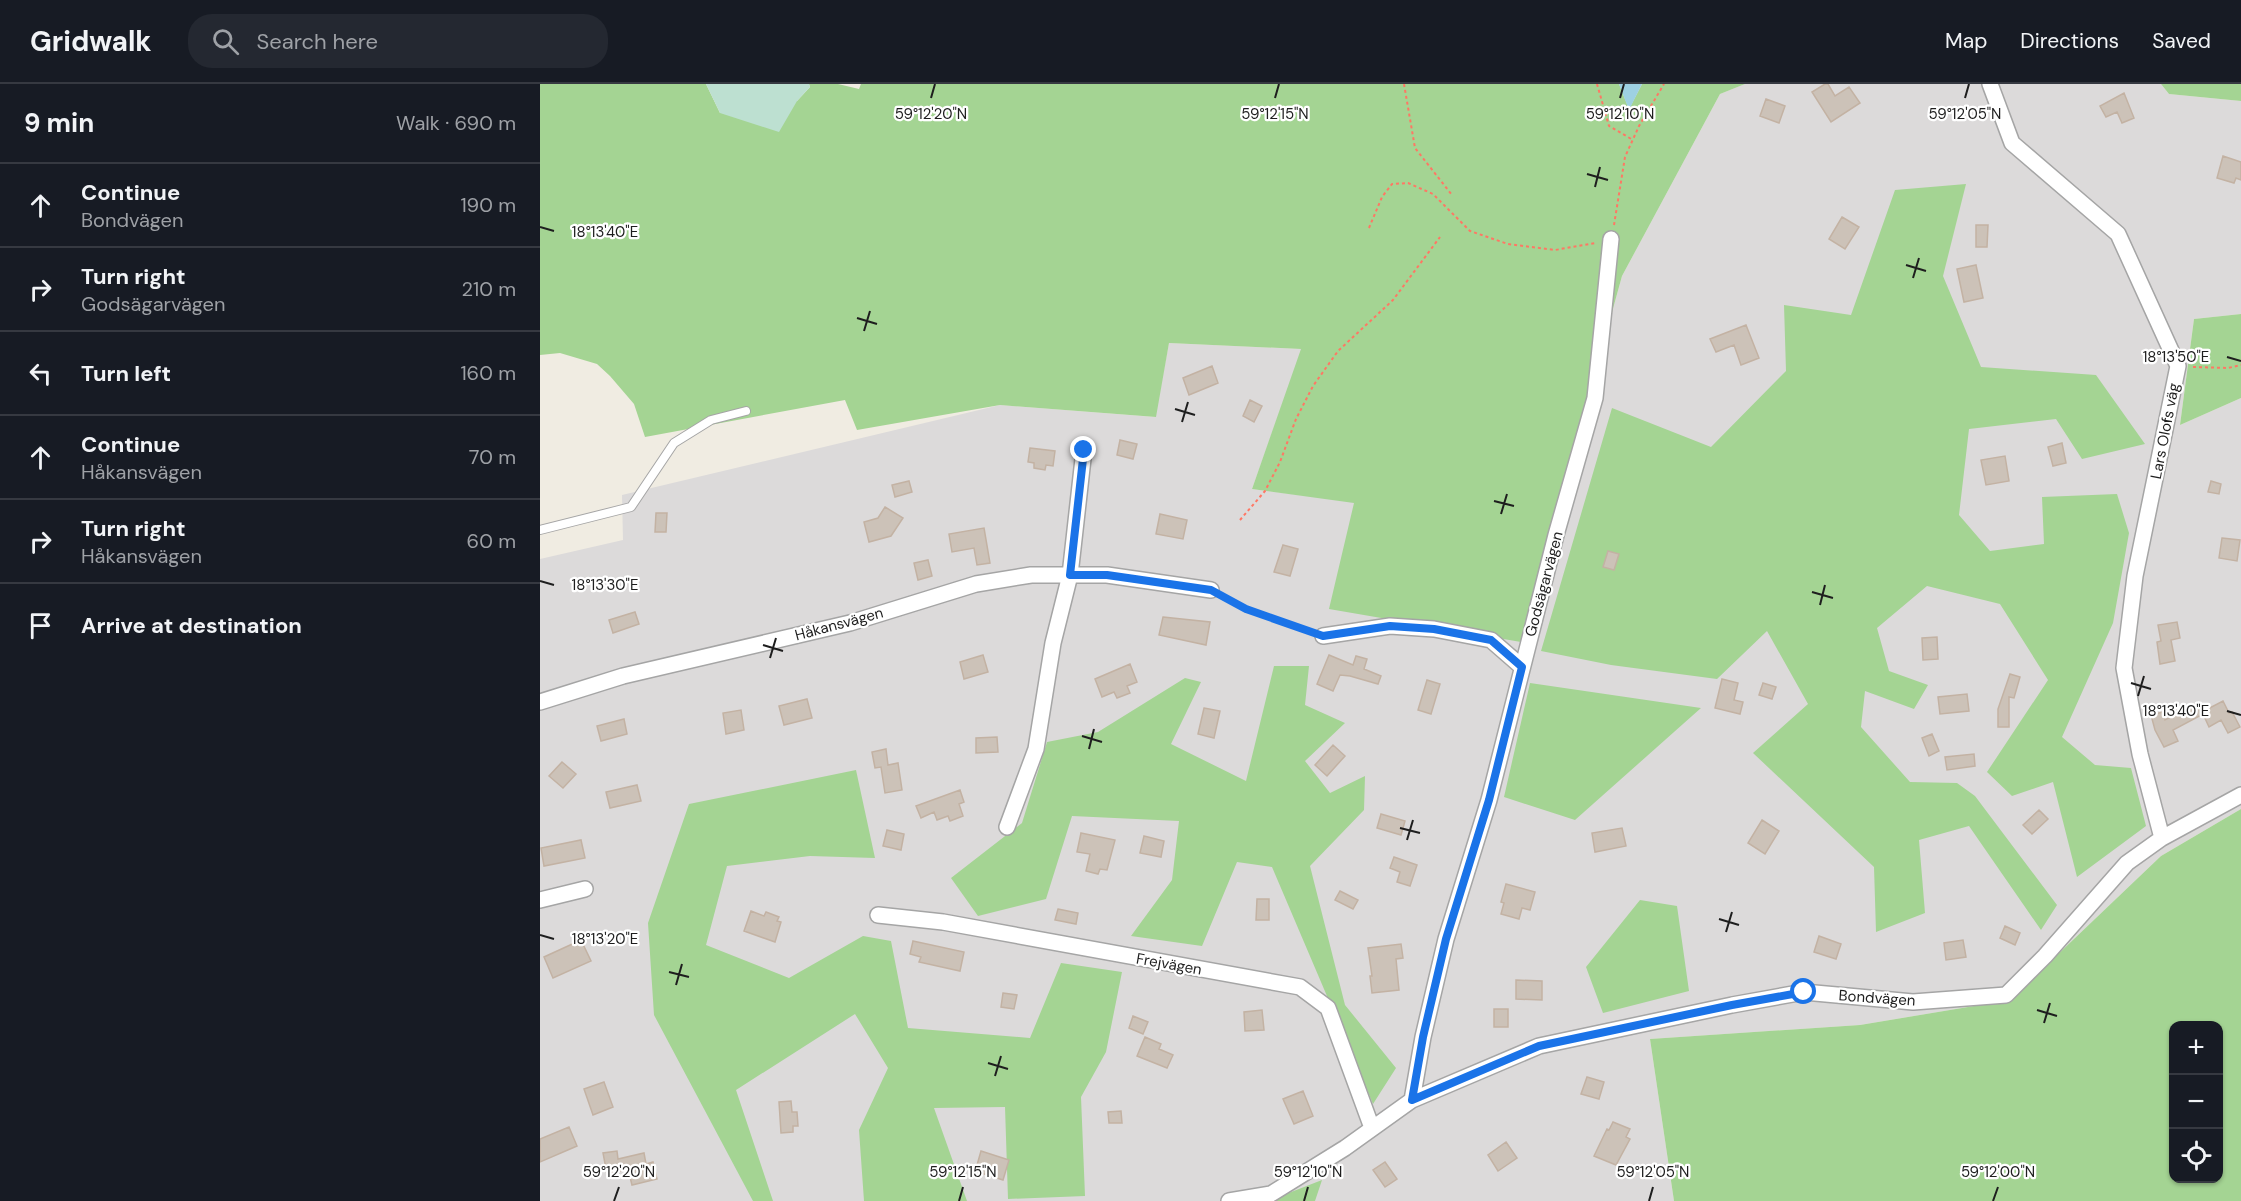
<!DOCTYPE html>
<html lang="en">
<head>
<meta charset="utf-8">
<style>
  :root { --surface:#171b24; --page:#242831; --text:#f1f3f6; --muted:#9ea1a6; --line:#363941 }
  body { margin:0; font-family:"DM Sans",sans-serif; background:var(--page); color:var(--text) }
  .controls { position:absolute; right:18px; bottom:18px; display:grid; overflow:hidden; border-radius:12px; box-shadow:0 2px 4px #0004 }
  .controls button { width:54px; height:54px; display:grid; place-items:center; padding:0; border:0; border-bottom:2px solid var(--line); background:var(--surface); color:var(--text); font:30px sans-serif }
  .stop { position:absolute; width:18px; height:18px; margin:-14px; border:4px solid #1a73e8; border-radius:50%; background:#fff }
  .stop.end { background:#1a73e8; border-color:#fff; box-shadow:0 2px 6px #0008 }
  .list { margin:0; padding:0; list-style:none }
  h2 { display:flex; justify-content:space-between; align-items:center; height:78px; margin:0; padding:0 24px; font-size:26px }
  h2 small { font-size:20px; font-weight:400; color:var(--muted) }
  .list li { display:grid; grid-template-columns:39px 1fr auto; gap:18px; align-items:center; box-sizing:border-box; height:84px; padding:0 24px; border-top:2px solid var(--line) }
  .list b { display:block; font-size:22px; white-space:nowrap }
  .list p { margin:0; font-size:20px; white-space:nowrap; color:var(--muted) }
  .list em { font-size:20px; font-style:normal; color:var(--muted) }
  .icon { flex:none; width:33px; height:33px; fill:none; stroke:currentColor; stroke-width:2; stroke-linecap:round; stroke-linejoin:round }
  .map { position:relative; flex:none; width:1701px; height:1117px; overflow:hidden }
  header { display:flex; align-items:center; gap:36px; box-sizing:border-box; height:84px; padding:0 30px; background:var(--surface); border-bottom:2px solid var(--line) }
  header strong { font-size:28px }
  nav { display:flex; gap:33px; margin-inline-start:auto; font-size:21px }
  .search { width:420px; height:54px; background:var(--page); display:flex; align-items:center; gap:15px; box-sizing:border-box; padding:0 21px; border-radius:24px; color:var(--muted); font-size:22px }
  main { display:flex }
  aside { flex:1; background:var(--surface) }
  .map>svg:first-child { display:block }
</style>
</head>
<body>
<header>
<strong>Gridwalk</strong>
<div class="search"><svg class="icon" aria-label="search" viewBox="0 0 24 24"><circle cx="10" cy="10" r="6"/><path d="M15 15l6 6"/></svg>Search here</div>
<nav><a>Map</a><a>Directions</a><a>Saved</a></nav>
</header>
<main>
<aside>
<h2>9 min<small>Walk · 690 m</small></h2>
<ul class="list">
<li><svg class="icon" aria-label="ahead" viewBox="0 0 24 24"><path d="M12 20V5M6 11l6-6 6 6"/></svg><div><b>Continue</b><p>Bondvägen</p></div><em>190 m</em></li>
<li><svg class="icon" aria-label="right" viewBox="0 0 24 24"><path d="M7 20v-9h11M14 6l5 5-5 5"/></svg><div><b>Turn right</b><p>Godsägarvägen</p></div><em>210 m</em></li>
<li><svg class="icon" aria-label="left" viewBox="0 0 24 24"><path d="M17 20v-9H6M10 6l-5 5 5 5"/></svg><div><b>Turn left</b></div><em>160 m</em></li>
<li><svg class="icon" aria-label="ahead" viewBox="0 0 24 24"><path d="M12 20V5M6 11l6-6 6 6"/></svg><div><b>Continue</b><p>Håkansvägen</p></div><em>70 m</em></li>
<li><svg class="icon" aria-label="right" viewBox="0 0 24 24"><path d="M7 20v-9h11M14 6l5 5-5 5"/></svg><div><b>Turn right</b><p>Håkansvägen</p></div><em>60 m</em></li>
<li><svg class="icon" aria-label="arrive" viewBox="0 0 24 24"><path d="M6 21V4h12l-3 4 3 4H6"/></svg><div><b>Arrive at destination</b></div></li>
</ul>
</aside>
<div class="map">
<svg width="1701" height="1117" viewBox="0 0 1701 1117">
  <rect width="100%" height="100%" fill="#f0ece2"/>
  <!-- residential -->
  <path fill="#dcdada" d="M1205,0h416l8,10 72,7v213l-47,5 -14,106 61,-27v411l-80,47 -151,144 -150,25 -210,14 24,162h-1134v-642l83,-19 -1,-45 378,-90 155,12 14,-74 133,6 -50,140 102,13 167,140 101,-366 98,-182z"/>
  <!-- forest -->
  <path fill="#a4d493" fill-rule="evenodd" d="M0,0h166l14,29 77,-12 13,-14 -1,-3h29l21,5 2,-5h758l10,25 13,-25h103l-25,10 -98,182 -101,366 -192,-33 25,-106 -102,-14 49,-140 -132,-6 -13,74 -156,-12 -143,25 -12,-30 -200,37 -11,-33 -24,-28 -13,-12 -37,-11 -20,2z
    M1621,0h80v17l-72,-7z
    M1426,100l-23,92 38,91 115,8 49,69 -63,15 -26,-40 -87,10 -10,86 31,36 54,-7 -2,-47 75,-3 12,39 -16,90 -51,114 33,28 36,3 15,58 -69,51 -24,-95 -41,14 -25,-24 61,-92 -48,-76 -73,-18 -50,42 12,43 39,14 -14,24 -49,-18 -4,36 49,55 47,1 18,13 82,109 -16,25 -72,-104 -50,14 6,73 -49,19 -2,-65 -121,-114 55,-49 -41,-73 -50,48 -106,-14 -70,-14 71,-243 99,39 75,-76 -2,-66 67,10 44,-125z
    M1701,230v84l-61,27 14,-106z
    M734,582h35l-4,39 40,18 -40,38 25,32 35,-17 -1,34 -54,56 35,139 51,63 -23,36 -101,-237 -35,-5 -35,84 -71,-10 41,-56 7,-59 -107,-5 -26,83 -68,17 -27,-38 71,-55 25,-81 51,-10 87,-54 16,4 -30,62 75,37z
    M990,599l171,25 -126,112 -71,-23z
    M316,686l19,88 -65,-2 -83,10 -21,79 83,33 74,-42 28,5 17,87 122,10 31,-75 61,9 -16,80 -25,45 4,99 -77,3 -3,-92 -71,1 33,93h-103l-5,-71 29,-62 -33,-54 -119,76 37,111h-20l-99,-186 -6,-92 41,-119z
    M1701,725v392h-567l-24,-162 210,-14 150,-25 151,-144zM1634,942h44v152h-44z
    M1100,816l37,6 12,85 -86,22 -17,-46z
    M782,1096l-7,21h-47z"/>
  <!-- wetland -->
  <path fill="#bde0d1" d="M166,0h103l1,3 -13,14 -18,31 -59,-19z"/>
  <!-- water -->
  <path fill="#9ed1e2" d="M1079,0h23l-13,26z"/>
  <!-- building -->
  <path fill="#ccc2b8" stroke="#c3b2a3" stroke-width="1.5" d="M1285,0h3l7,12 14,-9 11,16 -29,19 -19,-30z
    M1584,9l10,25 -12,5 -5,-11 -11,5 -6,-11z
    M1226,15l19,7 -6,17 -19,-7z
    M1683,72l18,6v18l-5,-2 -2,5 -17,-5z
    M1302,133l17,10 -14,22 -16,-10z
    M1436,141h12l-1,22h-11z
    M1436,181l7,33 -19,4 -7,-33z
    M1206,241l13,33 -18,7 -7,-20 -18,7 -6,-13z
    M672,282l6,17 -29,12 -6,-17z
    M710,316l12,6 -8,16 -11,-6z
    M580,356l17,4 -4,15 -16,-4z
    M1522,359l4,20 -13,3 -5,-19z
    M490,364l25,3 -2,15 -7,-1 -1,5 -11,-2v-5l-6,-1z
    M1465,372l4,25 -23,4 -5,-25z
    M369,397l3,11 -17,5 -3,-12z
    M1671,397l10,3 -2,10 -11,-2z
    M345,423l18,11 -12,18 -22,6 -5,-20 14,-4z
    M116,429h11l-1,19h-11z
    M620,430l27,6 -4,19 -27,-5z
    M444,444l6,35 -13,2 -3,-17 -22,4 -3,-18z
    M1682,454l18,2 -3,21 -18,-3z
    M743,461l15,4 -8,27 -16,-4z
    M1068,467l11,3 -5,16 -11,-3z
    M388,476l4,16 -14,4 -4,-17z
    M95,528l4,12 -26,9 -4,-13z
    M623,533l47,5 -4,23 -47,-10z
    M1637,538l3,16 -9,2 4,21 -15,3 -3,-22 4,-1 -3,-16z
    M1397,553l1,22 -15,1 -1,-22z
    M443,571l5,17 -24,7 -4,-17z
    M789,571l24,10 3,-9 11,3 -3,10 17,7 -3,8 -28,-8 -10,-1 -7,16 -16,-7z
    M590,580l7,18 -10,4 3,7 -13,5 -3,-6 -12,5 -7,-18z
    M1470,590l10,3 -6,21 -5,-1v30h-11v-18z
    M1182,595l16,4 -4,17 9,2 -3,12 -25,-6z
    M887,596l13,4 -9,30 -13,-4z
    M1223,599l13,4 -4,12 -13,-4z
    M1427,610l2,17 -29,3 -2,-17z
    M267,615l5,19 -28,7 -5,-19z
    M1683,617l6,12 3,-1 8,15 -12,6 -7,-13 -12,7 -6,-13 -30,16 5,11 -14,6 -9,-17 -4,-15 12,-3 2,8 32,-17 5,9z
    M664,624l16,3 -6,27 -16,-4z
    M201,626l3,20 -18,4 -3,-21z
    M84,635l3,15 -26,7 -4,-15z
    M1392,650l7,17 -10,5 -7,-18z
    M457,653l1,15 -22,1v-15z
    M793,661l12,11 -18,20 -12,-11z
    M346,665l2,16 10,-2 4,27 -17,3 -4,-26 -6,1 -3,-16z
    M1434,670l1,12 -28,4 -2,-13z
    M22,678l14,12 -13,14 -14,-12z
    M97,701l4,16 -31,7 -4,-16z
    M420,706l4,12 -5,2 4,12 -13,5 -2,-5 -11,4 -3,-8 -13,6 -5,-12z
    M1499,726l9,9 -16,15 -9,-9z
    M841,730l24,7 -4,14 -24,-7z
    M1222,736l17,11 -14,23 -17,-11z
    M1082,744l4,18 -31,6 -3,-19z
    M347,746l17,4 -3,16 -18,-4z
    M541,749l34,7 -8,30 -7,-1 -2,5 -12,-3 4,-17 -13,-2z
    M604,752l20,5 -3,16 -21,-4z
    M41,756l4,18 -41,8 -3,-18z
    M854,773l23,8 -7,21 -13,-4 3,-10 -10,-4z
    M966,800l29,8 -5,18 -8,-2 -3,11 -18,-5 3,-11 -3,-1z
    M800,807l18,9 -5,9 -18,-9z
    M717,815h12v21h-13z
    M518,825l20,4 -2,11 -21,-4z
    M211,827l13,5 2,-4 13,5 -2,4 4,1 -6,20 -31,-11z
    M1465,842l15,7 -5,12 -15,-7z
    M1279,852l22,8 -5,15 -22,-7z
    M41,856l10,21 -38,17 -9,-21z
    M1423,856l3,17 -20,3 -2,-17z
    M373,857l51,11 -4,19 -41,-9 2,-5 -11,-3z
    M861,860l2,14 -7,1 3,31 -27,3 -2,-17h2l-4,-28z
    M976,896l26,1v19l-26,-1z
    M463,909l14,2 -3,14 -13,-2z
    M954,925h14v18h-14z
    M722,926l2,20 -19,1 -1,-19z
    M593,932l15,6 -5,12 -14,-6z
    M605,953l16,7 -2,5 14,6 -6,13 -30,-12z
    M1047,993l17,5 -5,17 -18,-5z
    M64,998l9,25 -20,8 -9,-26z
    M763,1007l10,25 -19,8 -11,-25z
    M251,1017l1,11h5l1,14h-5v6l-12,1 -2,-31z
    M581,1027l1,12h-13l-1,-11z
    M1073,1038l17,7 -4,8 4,2 -14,26 -22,-9 13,-27 2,1z
    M29,1043l8,19 -37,16v-23z
    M966,1058l11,16 -19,13 -10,-16z
    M77,1067l1,8 26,-6 2,11 7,-2 4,17 -25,6 -4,-16 -21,5 -4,-21z
    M441,1067l28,9 -6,20 -25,-8 2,-6 -3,-1z
    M845,1078l12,17 -12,8 -12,-17z"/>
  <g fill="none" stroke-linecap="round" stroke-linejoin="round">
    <!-- lane casing -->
    <g stroke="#a5a5a5" stroke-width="10">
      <path id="lane" d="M0,446l91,-23 43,-64 37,-23 35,-9"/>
    </g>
    <!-- street casing -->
    <g stroke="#a5a5a5" stroke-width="18">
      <path id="street" d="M1450,0l22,59 106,91 60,132 -43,210 -11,92 16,86 22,84
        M783,552l67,-10 44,3 57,11 31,27
        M0,618l83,-26 227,-53 126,-39 55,-9h76l104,15
        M467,743l29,-78 17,-106 17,-68 14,-125
        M0,816l45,-11
        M338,831l65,7 357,65 28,21 44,120
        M872,1016l11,-63 23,-98 43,-139 67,-265 39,-137 16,-159
        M689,1117l42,-7 74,-46 67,-48 127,-54 193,-41 72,-13 109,10 93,-7 39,-39 82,-93 35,-25 79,-43"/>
    </g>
    <!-- path -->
    <path stroke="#ff7764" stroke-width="2" stroke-dasharray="3 3" stroke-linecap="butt" d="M864,0l11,64 37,47
      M1057,0l12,42 24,14
      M1074,141l11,-68 14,-31 25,-42
      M829,144l13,-31 10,-13 16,-1 25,11 37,37 38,13 47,6 41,-7
      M1653,283l35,1 13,-3
      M700,436l25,-29 15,-29 16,-43 17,-33 25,-35 55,-51 47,-63
      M682,512l24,13 63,22"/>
    <!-- lane -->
    <use href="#lane" stroke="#fff" stroke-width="8"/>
    <!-- street -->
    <use href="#street" stroke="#fff" stroke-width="15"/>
  </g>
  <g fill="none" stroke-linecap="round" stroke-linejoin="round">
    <!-- route -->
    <path stroke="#1a73e8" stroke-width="8" d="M544,366l-14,125h37l104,15 35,19 77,27 67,-10 44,3 57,11 31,27 -33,133 -43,139 -23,98 -11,63 127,-54 193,-41 72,-13"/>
  </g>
  <!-- ticks -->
  <path fill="none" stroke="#1e1e1e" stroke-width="2" d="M391,14l4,-14M735,14l4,-14M1080,14l4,-14M1425,14l4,-14M1047,90l21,6M1055,103l5,-20M0,143l14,4M1366,181l20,6M1373,194l6,-20M317,234l20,6M324,247l6,-20M1687,273l14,4M635,325l20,6M642,338l6,-20M954,417l20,5M961,430l6,-20M0,497l14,4M1272,508l21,6M1280,521l5,-20M223,561l20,6M230,574l6,-20M1591,599l20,6M1598,612l6,-20M1687,627l14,4M542,652l20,6M549,665l5,-20M860,744l20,5M867,756l6,-20M1179,835l20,6M1186,848l6,-20M0,851l14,4M129,888l20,5M136,901l6,-21M1497,926l20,6M1504,939l6,-20M448,979l20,6M455,992l6,-20M74,1117l5,-14M419,1117l4,-14M764,1117l4,-14M1109,1117l4,-14M1453,1117l5,-14"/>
  <g text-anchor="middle" stroke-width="4.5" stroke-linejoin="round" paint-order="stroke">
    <!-- street labels -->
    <g font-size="15" fill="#1e1e1e" stroke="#fff">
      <text transform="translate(1625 347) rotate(-79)" y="5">Lars Olofs väg</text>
      <text transform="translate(1004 500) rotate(-75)" y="5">Godsägarvägen</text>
      <text transform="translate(299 540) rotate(-15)" y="5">Håkansvägen</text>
      <text transform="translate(629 880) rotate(10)" y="5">Frejvägen</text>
      <text transform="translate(1337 914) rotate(4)" y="5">Bondvägen</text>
    </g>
  </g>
  <g font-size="15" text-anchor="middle" fill="#1e1e1e" stroke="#fff" stroke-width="4.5" stroke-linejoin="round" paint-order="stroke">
    <text x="391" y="35">59°12'20"N</text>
    <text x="735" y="35">59°12'15"N</text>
    <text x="1080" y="35">59°12'10"N</text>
    <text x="1425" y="35">59°12'05"N</text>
    <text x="65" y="153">18°13'40"E</text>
    <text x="1636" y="278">18°13'50"E</text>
    <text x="65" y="506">18°13'30"E</text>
    <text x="1636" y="632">18°13'40"E</text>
    <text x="65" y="860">18°13'20"E</text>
    <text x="79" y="1093">59°12'20"N</text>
    <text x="423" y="1093">59°12'15"N</text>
    <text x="768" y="1093">59°12'10"N</text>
    <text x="1113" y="1093">59°12'05"N</text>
    <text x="1458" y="1093">59°12'00"N</text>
  </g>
</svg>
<div class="controls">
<button>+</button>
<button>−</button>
<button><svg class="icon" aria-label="locate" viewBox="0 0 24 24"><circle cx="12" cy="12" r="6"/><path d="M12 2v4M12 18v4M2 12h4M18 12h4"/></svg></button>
</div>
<div class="stop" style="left:1264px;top:908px"></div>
<div class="stop end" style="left:544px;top:366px"></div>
</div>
</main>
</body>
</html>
